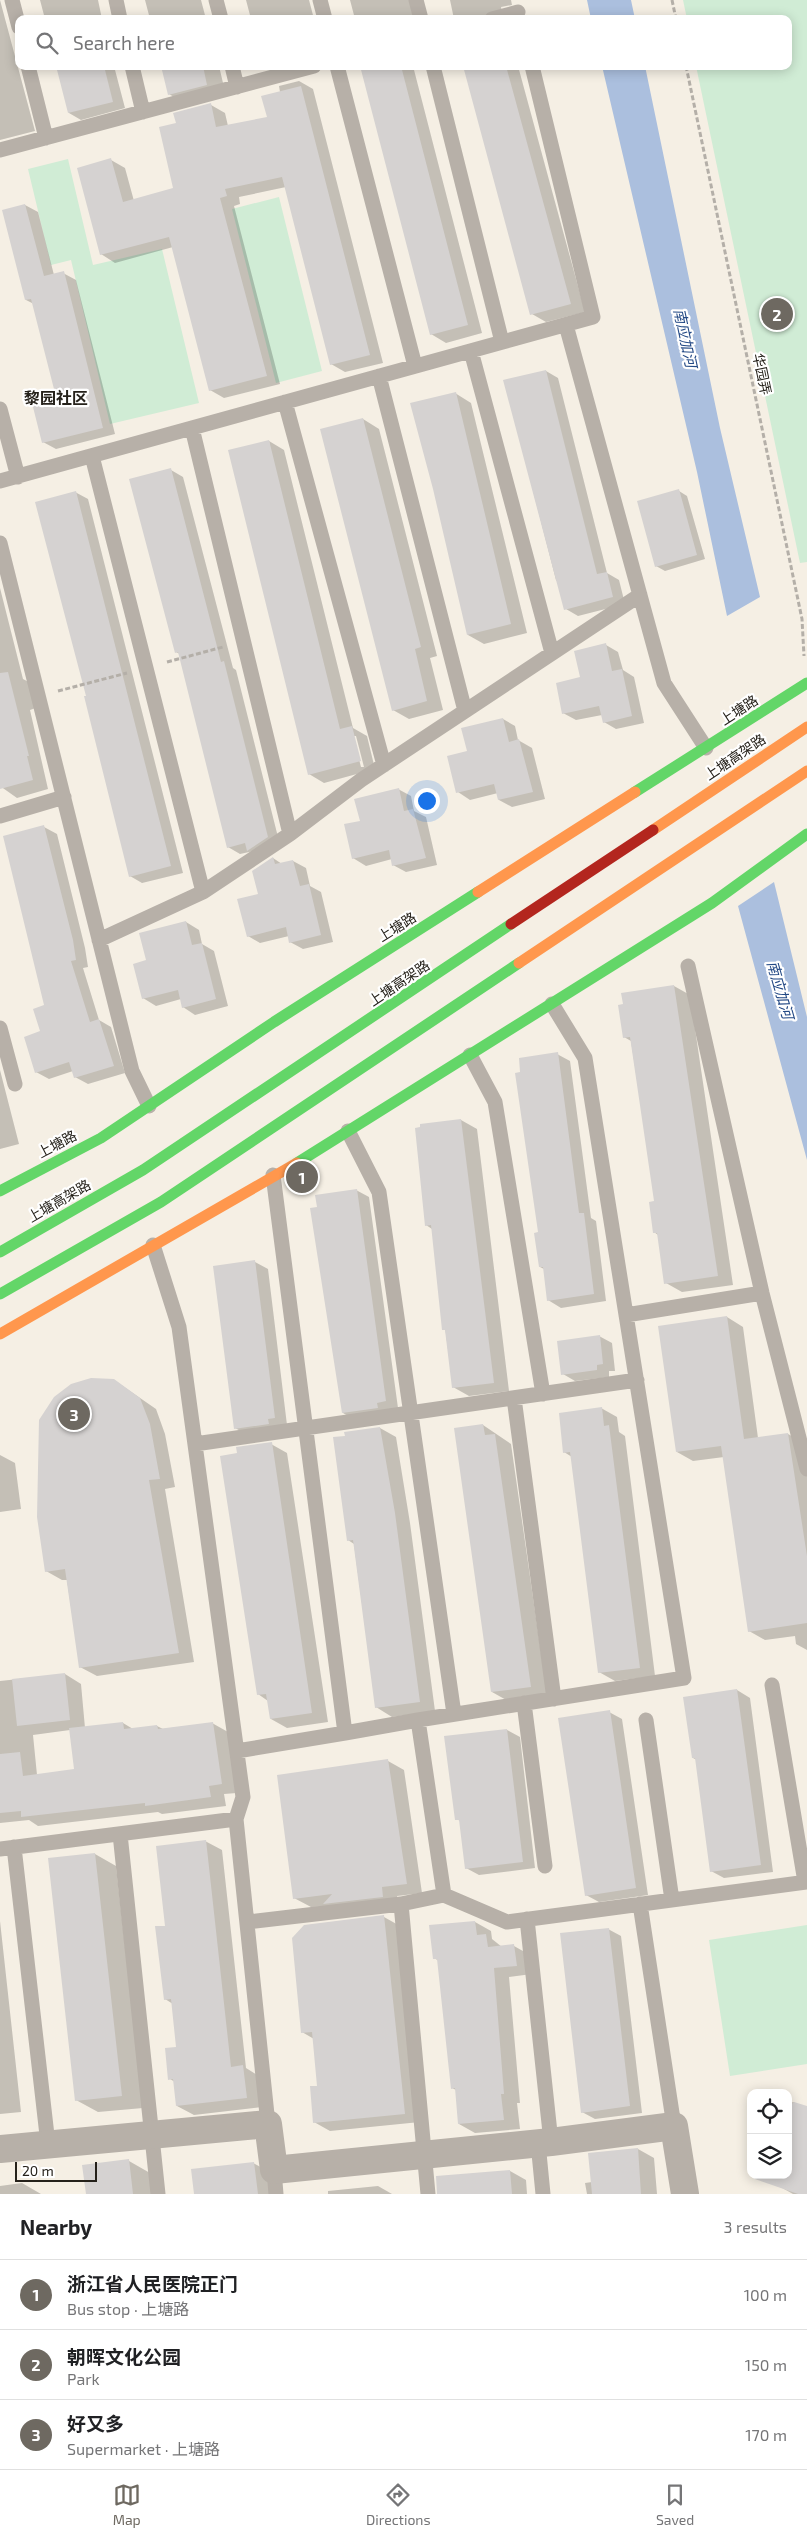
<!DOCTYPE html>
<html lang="en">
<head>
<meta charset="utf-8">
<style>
  :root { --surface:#fff; --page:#f2f2f2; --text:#202124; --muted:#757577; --line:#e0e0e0; --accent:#6e6961 }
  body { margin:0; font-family:"Exo 2","Noto Sans SC",sans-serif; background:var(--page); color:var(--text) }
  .controls { position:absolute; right:15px; bottom:15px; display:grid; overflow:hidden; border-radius:10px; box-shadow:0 2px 12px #0003 }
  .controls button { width:45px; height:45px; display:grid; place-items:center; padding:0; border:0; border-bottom:1px solid var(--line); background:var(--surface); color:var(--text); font:25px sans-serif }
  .scale { position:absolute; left:15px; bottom:12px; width:82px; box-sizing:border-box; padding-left:5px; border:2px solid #25211a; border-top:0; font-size:14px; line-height:18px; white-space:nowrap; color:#25211a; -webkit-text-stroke:4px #fff; paint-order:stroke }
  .you { position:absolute; left:426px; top:800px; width:18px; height:18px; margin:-12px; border:4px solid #fff; border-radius:50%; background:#1a73e8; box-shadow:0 0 0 8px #1a73e833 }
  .badge { display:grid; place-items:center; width:32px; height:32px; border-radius:50%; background:var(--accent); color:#fff; font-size:16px; font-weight:700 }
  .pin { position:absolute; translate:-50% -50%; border:2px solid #fff; box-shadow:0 1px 5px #0006 }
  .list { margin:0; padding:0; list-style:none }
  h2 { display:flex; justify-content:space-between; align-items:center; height:65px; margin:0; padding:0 20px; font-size:21px }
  h2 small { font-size:16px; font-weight:400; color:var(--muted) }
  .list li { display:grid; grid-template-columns:32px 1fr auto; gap:15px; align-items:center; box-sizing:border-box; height:70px; padding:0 20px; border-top:1px solid var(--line) }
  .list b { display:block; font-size:19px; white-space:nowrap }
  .list p { margin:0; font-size:16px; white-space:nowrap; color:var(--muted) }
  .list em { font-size:16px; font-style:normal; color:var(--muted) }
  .icon { flex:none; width:28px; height:28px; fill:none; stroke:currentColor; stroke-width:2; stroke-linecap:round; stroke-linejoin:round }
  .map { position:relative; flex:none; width:807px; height:2194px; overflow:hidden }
  .search { position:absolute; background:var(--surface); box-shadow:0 2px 12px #0003; left:15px; right:15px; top:15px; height:55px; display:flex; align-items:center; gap:12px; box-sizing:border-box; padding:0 18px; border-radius:10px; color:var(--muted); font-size:19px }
  .sheet { height:275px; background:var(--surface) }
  nav { display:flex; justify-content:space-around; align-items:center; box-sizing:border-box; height:70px; border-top:1px solid var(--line); background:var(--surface); font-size:14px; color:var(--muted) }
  nav a { display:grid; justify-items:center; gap:2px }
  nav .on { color:var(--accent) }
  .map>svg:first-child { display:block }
</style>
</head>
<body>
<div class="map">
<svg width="807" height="2194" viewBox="0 0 807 2194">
  <rect width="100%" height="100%" fill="#f5efe4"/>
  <!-- green -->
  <path fill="#d0ecd5" d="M683,0h124v562l-7,1 -104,-497h92v-47h-101z
    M68,159l25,106 69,-16 37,154 -89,21 -39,-164 -20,5 -23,-96z
    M279,197l43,174 -46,12 -44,-174z
    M807,1925v139l-77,12 -21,-136z"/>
  <!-- water -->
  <path fill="#abbfde" d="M587,0h44l4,19h-44z
    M602,66h43l75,362 40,169 -33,19 -30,-144z
    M774,882l33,135v143l-69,-254z"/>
  <!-- shadow -->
  <path fill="#0003" fill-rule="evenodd" d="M0,0l35,131 -35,9z
    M40,0h58l4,19h-57z
    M145,0h56l5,19h-56z
    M246,0h63l5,19h-63z
    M350,0h59l5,19h-59z
    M450,0h61l1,5 -11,2 2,12h-49z
    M57,66h57l11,42 -44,12 -12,-7z
    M162,66h57l4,17 -41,19 -13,-8z
    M368,66h45l69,267 -36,10 -15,-9z
    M464,66h54l67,246 -39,10 -14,-8z
    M299,81l14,8 70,274 -38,9 -14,-8 -45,-177 -47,10 1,7 -6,2 46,178 -56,14 -14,-8 -37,-143 -58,16 -14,-9 10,-94 14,8 9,33 41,-12 2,-65 34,-19 14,8 3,13 40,-8 12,-26 -1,-6z
    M25,205l13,7 16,63 9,-2 13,7 39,154 -59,15 -13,-7 13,-48 -22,-90 -8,-4z
    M546,371l12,7 49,195 12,7 6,24 -47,12 -12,-7 -8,-27 -2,-2 -51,-199z
    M455,393l16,10 56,230 -43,11 -16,-9 -34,-147z
    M363,419l16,10 58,227 -7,2 13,52 -34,9 -16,-9z
    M269,441l15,9 69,278 14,8 8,33 -51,14 -15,-9zM353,736h3l8,31h-3z
    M171,470l12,7 50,191 3,2 44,175 -40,9 -12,-7 -48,-193 -4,-2z
    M679,491l8,5 18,63 -40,12 -9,-5z
    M75,492l13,7 95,374 -41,10 -12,-7 -43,-179z
    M0,588l23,91 17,9 4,17 -14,5 18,79 -31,9 -17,-12z
    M606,645l12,7 5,18 11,7 10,46 -28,6 -12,-7 -2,-7 -26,5 -13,-7z
    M503,719l12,7 3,14 14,8 13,51 -33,8 -13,-7 -1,-7 -28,7 -12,-8 10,-40z
    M398,789l13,7 3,15 12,6 11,48 -31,7 -13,-7 -1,-6 -26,7 -13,-8 9,-36z
    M44,827l13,7 28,114 3,19 -5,1 16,52 12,7 14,46 -37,11 -13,-7 -2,-6 -24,8 -13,-7 9,-66z
    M273,858l9,6 11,-3 13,7 4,18 11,6 12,50 -30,7 -13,-7 -1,-6 -29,7 -12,-7 11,-41z
    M186,922l13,8 3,14 12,7 14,55 -33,9 -12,-8 -2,-8 -25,7 -13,-8 5,-37z
    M674,986l16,9 43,290 -51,7 -16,-9 -8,-48 -4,-3 2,-30 -25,-161 -7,-4z
    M557,1054l13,7 21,157 5,3 10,80 -45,7 -13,-8 -4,-31 -4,-2 -1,-34z
    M0,1070l19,74 -19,5z
    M461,1120l16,9 32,262 -40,5 -16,-9 -21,-158 -6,-4z
    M356,1190l13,7 29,211 -43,12 -12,-7z
    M255,1262l13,7 19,156 -39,10 -13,-7z
    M727,1317l16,10 15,111 30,-4 16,9 3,21v186l-11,-6 -1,-8 -30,4 -16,-9 -25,-174 -31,4 -16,-9z
    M599,1336l13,7 3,28h-6v6l-34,4 -12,-7z
    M114,1380l42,29 9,25 10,53 -10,2 29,173 -97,14 -17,-9 -13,-87h-5l-16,-9z
    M601,1408l16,9 2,15 6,4 30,240 -40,5 -16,-9 -27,-215 -8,-5z
    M483,1425l28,19 36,251 -39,6 -16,-9z
    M380,1428l16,9 14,86 25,188 -43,6 -16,-10 -22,-163 -6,-4 -3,-107z
    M271,1444l16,9 41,269 -41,6 -16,-9 -3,-18 -10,-7 -20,-240z
    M0,1455l15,8 6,46 -21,3z
    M65,1674l16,10 4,44 38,-5 10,6 24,-3 6,3 49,-6 16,9 9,61 -13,1 2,12 -64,8 -4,-2 -120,14 -9,-6 -29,3v-142zM70,1730l5,40 -38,5 -4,-40z
    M737,1690l13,8 23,174 -49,6 -13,-7 -14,-111 -4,-2z
    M609,1712l13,7 26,176 -49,7 -13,-7z
    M507,1730l13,7 15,131 -56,7 -13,-7 -6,-47 -3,-2z
    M388,1761l16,9 18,123 -25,3 1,9 -87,2 -17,-9z
    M205,1841l17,9 24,218 13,8 3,31 -68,8 -17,-9 -2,-24 -5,-3 8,-31 -5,-44 -8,-5 1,-72z
    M95,1854l21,12 27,242 -45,4 -22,-12 -26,-241z
    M384,1917l16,9 20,196 -90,9 -16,-9 5,-35 -5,-48 -12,-7z
    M0,1921l21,191 -21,2z
    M475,1922l16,9 1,8 10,8 12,-1 16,9 2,19 -23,3 11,126h-3l3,26 -45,4 -16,-9 -3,-34 -4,-2 -13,-127 -5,-3z
    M608,1929l13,7 21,177 -47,6 -13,-7z
    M793,2102l14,6v86h-14l-16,-9 11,-10v-70z
    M638,2149l16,9 3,36h-70l-2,-11 7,-1z
    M129,2161l21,12 2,21h-65z
    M253,2163l17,9 2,22h-77z
    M510,2171l16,9 1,14h-68z
    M22,2183l19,11h-41v-8z
    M378,2186l14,8h-64v-3z"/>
  <!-- building -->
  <path fill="#d5d2d1" d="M56,66h48l9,36 -45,11z
    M161,66h42l4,19 -39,10z
    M360,66h41l67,259 -38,10z
    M463,66h43l65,238 -41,11z
    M301,86l69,269 -40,10 -48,-188 -57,12 2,7 -7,2 47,178 -58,15 -40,-154 -69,18 -23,-87 34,-10 12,44 50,-14 -14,-61 17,-4 -3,-10 38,-10 5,24 51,-10 -6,-21z
    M25,204l19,72 20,-5 39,157 -61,15 -11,-44 24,-6 -24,-94 -6,1 -23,-90z
    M546,370l51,204 10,-2 6,25 -49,13 -61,-230z
    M456,392l55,232 -44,11 -34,-146 -23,-86z
    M363,418l58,229 -6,2 12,52 -35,10 -72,-282z
    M269,440l71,289 12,-3 9,35 -53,14 -80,-325z
    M171,468l50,194 3,-1 44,176 -21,14 -2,-8 -18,5 -49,-196 -3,1 -46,-174z
    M679,489l18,66 -42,12 -18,-66z
    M76,491l95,375 -42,11 -45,-181h2l-51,-194z
    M606,643l6,28 10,-2 10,47 -29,7 -4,-17 -37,8 -6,-31 24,-6 -6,-26z
    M8,672l21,84h-2l6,24 -33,9v-116z
    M503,718l6,24 10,-3 14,53 -35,8 -4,-16 -38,9 -9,-37 20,-5 -6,-23z
    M399,788l5,23 9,-2 13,49 -34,8 -3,-16 -37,9 -8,-35 16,-3 -6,-22z
    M44,825l29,115 3,20 -5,1 19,61 9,-3 15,47 -40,12 -5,-16 -34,11 -11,-36 16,-6 -7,-22 11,-4 -41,-169z
    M273,857l2,7 18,-4 7,26 9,-2 12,51 -32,8 -3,-16 -39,10 -10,-38 21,-5 -6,-23z
    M186,921l6,24 10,-2 14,56 -34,9 -4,-18 -36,9 -9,-35 13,-4 -7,-27z
    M674,985l44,291 -54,8 -7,-51h-4l-4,-31 5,-1 -24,-164 -7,1 -5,-33 5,-1 -2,-11z
    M558,1052l21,161h5l10,81 -47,7 -4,-34h-4l-5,-34 4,-1 -23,-159 5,-1 -1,-14z
    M461,1119l33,264 -42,5 -7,-58h-3l-11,-105 -6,1 -10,-98 5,-1v-3z
    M357,1189l29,212 -9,2 1,5 -36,5 -32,-205 7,-1 -2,-12z
    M255,1260l20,158 -7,1 1,5 -35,5 -21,-163z
    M727,1316l17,123 44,-6 19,123v67l-59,9 -27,-186 -45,6 -18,-126z
    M600,1335l3,29 -6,1v5l-36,5 -4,-34z
    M91,1378l23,1 26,19 10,26 10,55 -11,1 30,173 -100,15 -14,-99 -20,3 -8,-55 2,-97 15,-23 17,-13z
    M602,1407l2,19 5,-1 31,243 -42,5 -28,-221 -7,1 -4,-40z
    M483,1424l2,11 10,-1 36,253 -40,5 -37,-264z
    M380,1427l15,86 25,189 -45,6 -22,-168 -6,1 -14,-104 12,-1 -1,-4z
    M272,1442l40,271 -42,6 -4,-25 -9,1 -37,-239 17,-3 -1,-6z
    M65,1673l5,47 -53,6 -5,-47z
    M737,1689l24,176 -51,7 -15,-114h-3l-9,-61z
    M610,1710l26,178 -51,8 -27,-178z
    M123,1722l1,7 33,-4 1,4 55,-7 9,62 -13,2 2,11 -66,9v-3l-124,14v-6l-21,2v-59l20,-2 3,24 51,-7 -5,-41z
    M507,1729l16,133 -58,7 -6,-49h-4l-11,-84z
    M388,1759l19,125 -25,3 1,10 -60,7 9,-10 -39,5 -16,-124z
    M206,1840l25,227 12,-2 4,33 -71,8 -3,-27 -5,1 -3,-32 11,-1 -5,-48 -7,1 -9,-74h10l-9,-80z
    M95,1853l27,243 -47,5 -27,-243z
    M384,1915l21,199 -92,9 -3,-37h7l-5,-54 -11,1 -9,-95 12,-13z
    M475,1921l2,14 9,-1 2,13 26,-3 3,22 -23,2 10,126h-3l3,26 -46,4 -3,-36 -4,1 -14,-130h-4l-4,-34z
    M609,1928l21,178 -49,7 -21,-180z
    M794,2102l13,4v88h-9l-43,-15v-4h33v-68z
    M638,2148l3,46h-49l-4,-41z
    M129,2159l4,35h-47l-4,-29z
    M254,2162l4,32h-64l-3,-25z
    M510,2170l2,24h-75l-1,-18z"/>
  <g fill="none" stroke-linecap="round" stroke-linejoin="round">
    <!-- path -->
    <path stroke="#b4afa8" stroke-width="3" stroke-dasharray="5 2.5" stroke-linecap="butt" d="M672,0l4,19
      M686,66l116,553 2,37
      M167,662l56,-15
      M58,691l69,-18"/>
    <!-- lane -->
    <path stroke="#b7b0a8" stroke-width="15" d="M12,0l7,27
      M116,0l4,19
      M216,0l5,19
      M320,0l5,19
      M416,0l5,19
      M492,19l26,-7
      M28,66l18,72
      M132,66l11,46
      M232,66l5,21
      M337,66l78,300
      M433,66l69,276
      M0,150l314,-84
      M566,325l98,358 42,65
      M471,351l81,302
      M379,376l86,335
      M285,402l99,363
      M0,409l18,68
      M192,428l98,406
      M92,456l111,436
      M0,481l593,-164 -61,-251
      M0,543l132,528 17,35
      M0,816l64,-19
      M99,940l104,-48 87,-58 71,-54 279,-185
      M688,966l74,327 45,176
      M0,1028l15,56
      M470,1055l25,47 48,292
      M348,1131l31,61 75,522
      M273,1175l72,558 73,-13 26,175 -43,9 27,290
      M153,1245l26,82 64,470 -7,22
      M626,1315l136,-22
      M514,1398l40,301
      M195,1444l442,-64
      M772,1685l33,197
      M524,1703l21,163
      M418,1720l266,-42 -99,-620 -33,-54
      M646,1720l26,180
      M237,1751l108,-18
      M120,1834l38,360
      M14,1847l34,297
      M0,1849l236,-30 32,305
      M444,1895l63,27 300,-40
      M640,1904l34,222
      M527,1919l24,223
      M247,1922l154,-18
      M538,2143l5,51
      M274,2170l2,24"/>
    <!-- street -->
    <path stroke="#b7b0a8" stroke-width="28" d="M0,2149l268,-25 6,46 277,-28 123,-16 11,68"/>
    <!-- fast -->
    <path stroke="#63d668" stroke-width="11" d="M635,792l172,-109
      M297,1163l415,-260 95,-69
      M0,1191l101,-53 173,-116 204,-130"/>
    <!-- slow -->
    <path stroke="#ff974d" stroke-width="11" d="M478,892l157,-100
      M0,1334l297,-171"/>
    <!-- fast-bridge -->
    <path stroke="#63d668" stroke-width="11" d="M0,1252l143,-82 368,-246
      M0,1294l161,-92 358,-239"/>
    <!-- slow-bridge -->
    <path stroke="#ff974d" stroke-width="11" d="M653,830l154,-103
      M519,963l288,-192"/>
    <!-- jam-bridge -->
    <path stroke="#b3261e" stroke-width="11" d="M511,924l142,-94"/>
  </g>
  <g text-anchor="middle" stroke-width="4.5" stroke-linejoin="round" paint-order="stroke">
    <!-- street labels -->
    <g font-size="14" fill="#25211a" stroke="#fff">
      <text transform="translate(762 374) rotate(78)" y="5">华园弄</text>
      <text transform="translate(739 710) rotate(-33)" y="5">上塘路</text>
      <text transform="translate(735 757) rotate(-34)" y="5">上塘高架路</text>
      <text transform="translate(397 927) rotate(-32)" y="5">上塘路</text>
      <text transform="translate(399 983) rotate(-34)" y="5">上塘高架路</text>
      <text transform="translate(57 1144) rotate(-28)" y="5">上塘路</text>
      <text transform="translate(59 1201) rotate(-30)" y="5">上塘高架路</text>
    </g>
    <!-- water labels -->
    <g font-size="15" font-style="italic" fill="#234985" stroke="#fff">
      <text transform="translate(685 338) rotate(78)" y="5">南应加河</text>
      <text transform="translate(780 990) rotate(74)" y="5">南应加河</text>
    </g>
    <!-- quarter labels -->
    <g font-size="16" font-weight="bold" fill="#25211a" stroke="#fff">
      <text x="56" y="404">黎园社区</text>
    </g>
  </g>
</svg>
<div class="controls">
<button><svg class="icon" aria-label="locate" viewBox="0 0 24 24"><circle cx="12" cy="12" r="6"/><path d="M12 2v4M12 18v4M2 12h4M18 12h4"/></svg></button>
<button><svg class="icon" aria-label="layers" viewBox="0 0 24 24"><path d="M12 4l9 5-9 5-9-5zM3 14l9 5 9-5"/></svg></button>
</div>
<div class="scale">20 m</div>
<div class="you"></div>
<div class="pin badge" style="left:302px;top:1177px">1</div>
<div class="pin badge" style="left:777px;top:314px">2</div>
<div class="pin badge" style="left:74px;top:1414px">3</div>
<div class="search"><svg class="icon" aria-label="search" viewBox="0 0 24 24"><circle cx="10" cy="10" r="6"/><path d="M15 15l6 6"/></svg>Search here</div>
</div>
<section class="sheet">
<h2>Nearby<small>3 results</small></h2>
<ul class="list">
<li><span class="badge">1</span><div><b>浙江省人民医院正门</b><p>Bus stop · 上塘路</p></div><em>100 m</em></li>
<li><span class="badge">2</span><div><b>朝晖文化公园</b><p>Park</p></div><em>150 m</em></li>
<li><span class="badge">3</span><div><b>好又多</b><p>Supermarket · 上塘路</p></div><em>170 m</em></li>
</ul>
</section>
<nav>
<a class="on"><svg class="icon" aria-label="map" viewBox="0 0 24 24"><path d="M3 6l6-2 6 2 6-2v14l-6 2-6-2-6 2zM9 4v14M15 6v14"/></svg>Map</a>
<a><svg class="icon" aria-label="directions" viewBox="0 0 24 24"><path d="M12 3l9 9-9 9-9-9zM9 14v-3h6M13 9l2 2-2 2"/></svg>Directions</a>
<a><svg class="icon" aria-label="saved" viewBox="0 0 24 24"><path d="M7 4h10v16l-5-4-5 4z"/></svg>Saved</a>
</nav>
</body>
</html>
